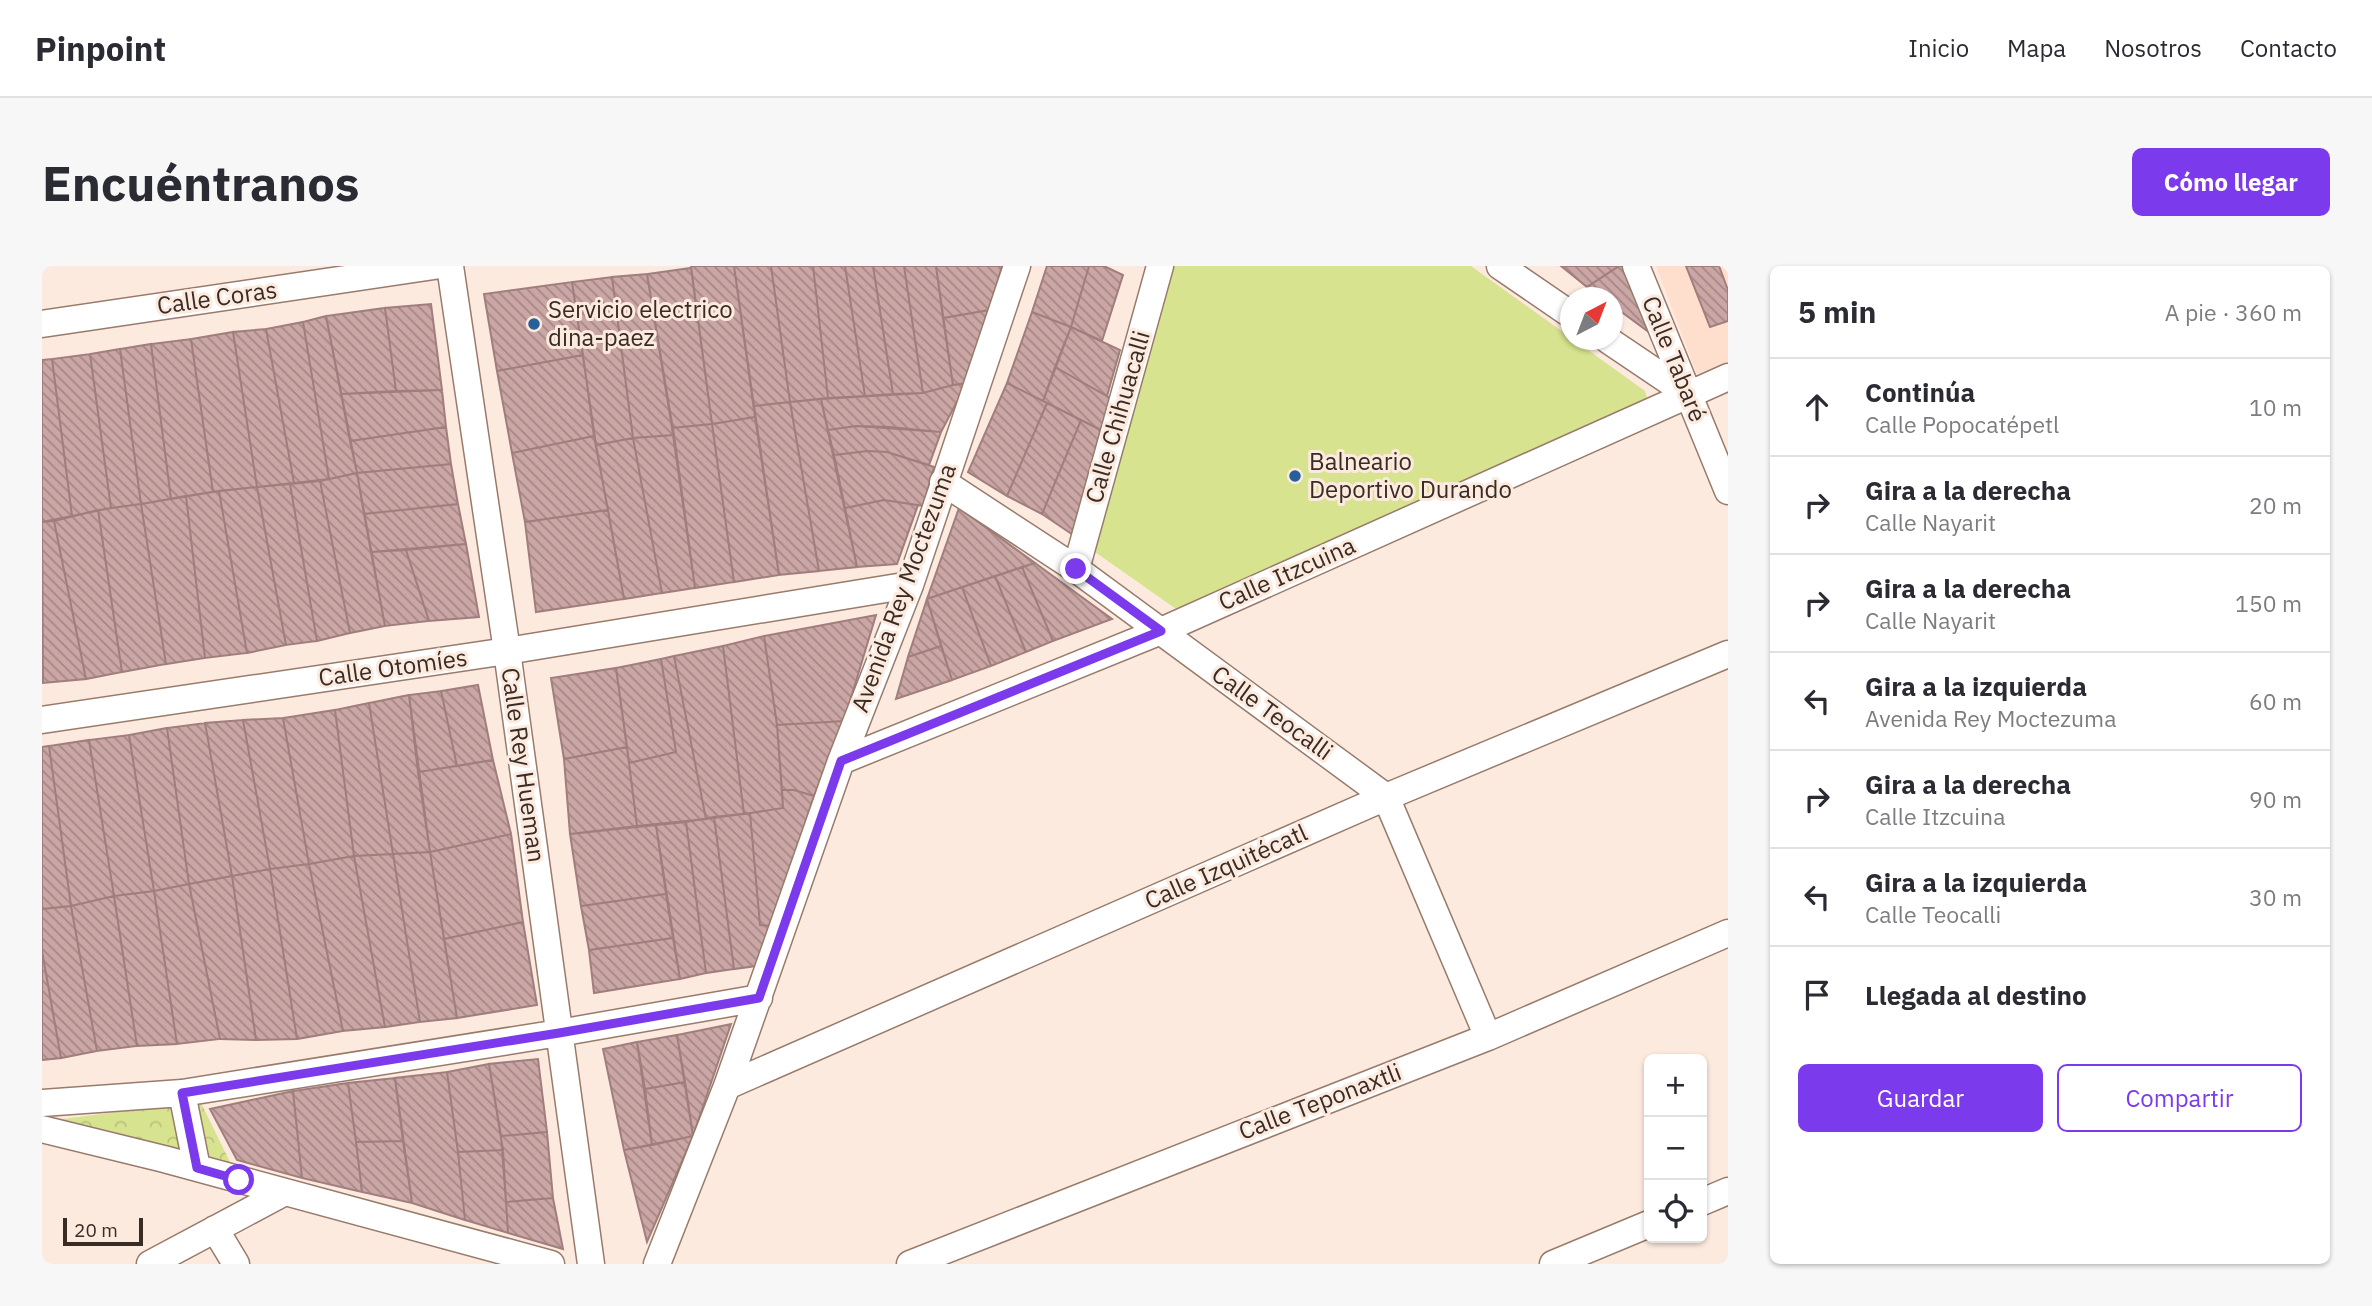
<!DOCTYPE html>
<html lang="es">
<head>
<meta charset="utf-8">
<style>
  :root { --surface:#fff; --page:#f7f7f7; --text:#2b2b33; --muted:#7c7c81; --line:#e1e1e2; --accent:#7c3aed }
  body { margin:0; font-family:"IBM Plex Sans",sans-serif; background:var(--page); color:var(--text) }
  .controls { position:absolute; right:21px; bottom:21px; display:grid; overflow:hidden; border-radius:10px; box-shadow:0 2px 5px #0004 }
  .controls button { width:63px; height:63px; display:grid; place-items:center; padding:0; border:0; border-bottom:2px solid var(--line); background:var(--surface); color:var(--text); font:35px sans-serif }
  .compass { position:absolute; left:1518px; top:21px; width:63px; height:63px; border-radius:50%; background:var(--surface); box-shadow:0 2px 5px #0004; rotate:42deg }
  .scale { position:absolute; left:21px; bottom:18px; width:80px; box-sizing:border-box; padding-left:7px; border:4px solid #382c25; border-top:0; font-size:19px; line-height:24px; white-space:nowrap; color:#382c25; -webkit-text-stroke:5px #fdeadf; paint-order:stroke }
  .stop { position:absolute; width:21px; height:21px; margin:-16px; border:5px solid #7c3aed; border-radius:50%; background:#fff }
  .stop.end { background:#7c3aed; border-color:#fff; box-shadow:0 2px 7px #0008 }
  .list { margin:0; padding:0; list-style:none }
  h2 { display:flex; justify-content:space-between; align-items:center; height:91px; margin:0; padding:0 28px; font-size:30px }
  h2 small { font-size:23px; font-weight:400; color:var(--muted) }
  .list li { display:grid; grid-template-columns:46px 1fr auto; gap:21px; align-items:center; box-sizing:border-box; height:98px; padding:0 28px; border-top:2px solid var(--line) }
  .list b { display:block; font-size:26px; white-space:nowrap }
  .list p { margin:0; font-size:23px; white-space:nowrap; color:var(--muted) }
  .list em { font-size:23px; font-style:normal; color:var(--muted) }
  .actions { display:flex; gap:14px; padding:21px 28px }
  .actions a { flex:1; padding:16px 0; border:2px solid var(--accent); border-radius:10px; text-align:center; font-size:24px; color:var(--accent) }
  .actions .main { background:var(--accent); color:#fff }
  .icon { flex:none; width:38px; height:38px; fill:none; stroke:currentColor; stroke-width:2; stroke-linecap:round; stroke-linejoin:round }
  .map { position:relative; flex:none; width:1686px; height:998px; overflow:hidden; border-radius:10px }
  header { display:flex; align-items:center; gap:42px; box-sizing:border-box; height:98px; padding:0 35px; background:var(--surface); border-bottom:2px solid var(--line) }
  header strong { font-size:33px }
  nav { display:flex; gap:38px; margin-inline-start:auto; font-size:24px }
  .intro { display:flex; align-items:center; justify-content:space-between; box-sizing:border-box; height:168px; padding:0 42px }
  h1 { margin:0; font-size:49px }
  .button { padding:18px 32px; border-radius:10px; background:var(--accent); color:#fff; font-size:24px; font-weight:700 }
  main { display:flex; gap:42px; padding:0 42px }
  aside { flex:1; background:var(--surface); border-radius:10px; box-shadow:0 2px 5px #0004 }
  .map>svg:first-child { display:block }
</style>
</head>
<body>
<header>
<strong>Pinpoint</strong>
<nav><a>Inicio</a><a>Mapa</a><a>Nosotros</a><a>Contacto</a></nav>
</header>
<div class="intro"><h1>Encuéntranos</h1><a class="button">Cómo llegar</a></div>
<main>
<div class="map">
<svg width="1686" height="998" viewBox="0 0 1686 998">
  <defs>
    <pattern id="park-crowns" width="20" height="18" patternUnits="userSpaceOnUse" patternTransform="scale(1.75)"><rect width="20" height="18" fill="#d7e38e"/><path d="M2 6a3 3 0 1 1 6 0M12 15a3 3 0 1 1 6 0" fill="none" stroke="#b9c37a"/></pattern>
    <pattern id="building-back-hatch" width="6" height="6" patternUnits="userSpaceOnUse" patternTransform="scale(1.75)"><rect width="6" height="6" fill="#caa6a5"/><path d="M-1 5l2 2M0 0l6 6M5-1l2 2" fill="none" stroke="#a58786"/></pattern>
  </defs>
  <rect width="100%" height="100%" fill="#fdeadf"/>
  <!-- built -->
  <path fill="#fedecc" d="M1614,0h72v95l-31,13z"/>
  <!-- park -->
  <path fill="url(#park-crowns)" d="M158,835l32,65 -177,-46z"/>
  <!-- pitch -->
  <path fill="#d7e38e" d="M1123,0h306l174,125 2,7 -5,9 -463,204 -94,-66z"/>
  <!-- building -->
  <path fill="url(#building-back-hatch)" stroke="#a07e7d" stroke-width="2" d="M649,0h43l21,151 -43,7z
    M692,0h37l19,136 -36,4z
    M729,0h42l15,132 -38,4z
    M771,0h32l20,130 -37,2z
    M803,0h28l20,128 -28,2z
    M831,0h31l19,127 -30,1z
    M862,0h32l17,119 -30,8z
    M894,0h66l-13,44 -46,8z
    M1005,0h42l-18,61 -39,-15z
    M1047,0h15l19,9 -21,66 -31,-14z
    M1519,0h58l-32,21z
    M1577,0h9l29,72 -45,-33v-7h-10l-15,-11z
    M1644,0h33l9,24v31l-18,6z
    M649,2l21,156 -40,4 -25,-154z
    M605,8l27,161 -41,3 -21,-161z
    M570,11l21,161 -37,7 -24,-163z
    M530,16l11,73 -86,16 -13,-77z
    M389,38l11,86 -46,1 -11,-83z
    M343,42l11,83 -55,3 -15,-78z
    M947,44l-22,73 -14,2 -10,-67z
    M990,46l39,15 -28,74 -36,-18z
    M284,50l31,157 -28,6 -26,-157z
    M261,56l26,157 -35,4 -28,-154z
    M1029,61l49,23 -13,46 -52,-29z
    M224,63l28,154 -37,4 -24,-155z
    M191,66l24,155 -44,5 -22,-153z
    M149,73l22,153 -42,7 -20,-155z
    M109,78l20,155 -30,5 -21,-155z
    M78,83l21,155 -30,4 -21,-154z
    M48,88l21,154 -39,8 -20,-157z
    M541,89l11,81 -82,17 -15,-82z
    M10,93l20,157 -30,6v-162z
    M1013,101l59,33 -9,32 -62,-31z
    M925,117l-26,49 -85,-6 -28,4 -7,-31 102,-6 30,-8z
    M965,117l40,20 -40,93 -39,-24z
    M400,124l4,37 -96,14 -9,-47z
    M779,133l36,168 -38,4 -29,-169z
    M748,136l29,169 -40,4 -25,-169z
    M1005,137l34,17 -39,94 -35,-18z
    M713,151l24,158 -45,7 -22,-158z
    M1039,154l24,12 -29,105 -34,-23z
    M670,158l22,158 -39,6 -23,-160z
    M814,160l34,1 51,5 -12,33 -42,-13 -19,-1 -34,4 -6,-25z
    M404,161l5,37 -94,9 -7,-32z
    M632,169l21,153 -33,5 -29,-155z
    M552,170l14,74 -83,12 -13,-69z
    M591,172l29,155 -38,6 -28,-154z
    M826,185l19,1 47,15 -11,39 -39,-6 -39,8 -11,-53z
    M409,198l7,40 -94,10 -7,-41z
    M315,207l28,153 -35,7 -30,-152z
    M278,215l30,152 -33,8 -27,-157z
    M248,218l27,157 -31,4 -29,-158z
    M215,221l29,158 -39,8 -28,-162z
    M177,225l28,162 -42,5 -19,-162z
    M144,230l19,162 -39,6 -25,-160z
    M842,234l34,5 -21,59 -40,3 -12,-59z
    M99,238l25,160 -44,8 -24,-162z
    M416,238l8,40 -95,8 -7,-38z
    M917,242l76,55 -108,36z
    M56,244l24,162 -36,7 -32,-158z
    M566,244l16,89 -88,13 -11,-90z
    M12,255l32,158 -43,4 -1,-161z
    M424,278l13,73 -50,4 -23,-71z
    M364,284l23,71 -44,5 -14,-74z
    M993,297l77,56 -59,22 -31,-74z
    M980,301l31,74 -27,11 -31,-76z
    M953,310l31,76 -35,14 -29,-79z
    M920,321l29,79 -39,14 -25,-81z
    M885,333l14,47 -33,11z
    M834,349l-32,106 -67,4 -13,-89z
    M722,370l13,89 6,83 -39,6 -21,-168z
    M681,380l21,168 -38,5 -32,-163z
    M899,380l11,34 -56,19 12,-42z
    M632,390l32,163 -69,7 -8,-63 47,-11 -15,-93z
    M619,393l15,93 -47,11 -13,-95z
    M574,402l11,79 -63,12 -13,-81z
    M436,419l15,75 -36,6 -16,-75z
    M399,425l16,75 -39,6 -9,-77z
    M367,429l21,157 -37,2 -24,-151z
    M327,437l24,151 -39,2 -19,-146z
    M293,444l19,146 -45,8 -26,-146z
    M241,452l26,146 -39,5 -27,-149z
    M201,454l27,149 -38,7 -27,-153z
    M802,455l-30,75 -20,-6h-12l-5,-65z
    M163,457l27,153 -43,8 -22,-156z
    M125,462l22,156 -35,7 -25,-156z
    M87,469l25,156 -40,5 -25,-156z
    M47,474l25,156 -43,10 -22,-160z
    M7,480l22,160 -29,3v-162z
    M585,481l10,79 -67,8 -6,-75z
    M451,494l18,74 -81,18 -12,-80z
    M740,524h12l20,6 -42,130 -12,-1 -10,-112 33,-5z
    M708,547l10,112 12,1 -16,40 -22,3 -20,-152z
    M672,551l20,152 -28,4 -20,-151z
    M644,556l20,151 -26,6 -24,-154z
    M614,559l10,69 -85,12 -11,-72z
    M469,568l12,88 -79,17 -14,-87z
    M388,586l27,166 -37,4 -27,-168z
    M351,588l27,168 -35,5 -31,-171z
    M312,590l31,171 -42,4 -34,-167z
    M267,598l34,167 -46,8 -27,-170z
    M228,603l27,170 -41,1 -24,-164z
    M190,610l24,164 -36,-1 -31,-155z
    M147,618l31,155 -43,5 -23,-153z
    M112,625l23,153 -40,2 -23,-150z
    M624,628l7,44 -84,12 -8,-44z
    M72,630l23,150 -40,5 -26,-145z
    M29,640l26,145 -36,7 -19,-107v-42z
    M481,656l14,83 -80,13 -13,-79z
    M631,672l7,41 -86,14 -5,-43z
    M0,685l19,107 -19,2z
    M689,758l-38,112 -16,-101z
    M635,769l8,47 -40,7 -8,-47z
    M595,776l15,103 -28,5 -21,-101z
    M496,793l9,73 -46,4 -12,-72z
    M447,798l14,86 -45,2 -11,-80z
    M405,806l11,80 7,68 -53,-17 -17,-125z
    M353,812l8,63 -47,1 -8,-59z
    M643,816l8,54 -41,9 -7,-56z
    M306,817l8,59 6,50 -60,-14 -9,-87z
    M251,825l9,87 -65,-18 -27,-51z
    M505,866l6,66 -47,4 -5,-66z
    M651,870l-46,106 -23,-92z
    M361,875l9,62 -50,-11 -6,-50z
    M461,884l3,52 2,31 -43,-13 -7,-68z
    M511,932l10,51 -55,-16 -2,-31z"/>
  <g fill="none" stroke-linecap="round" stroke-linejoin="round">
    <!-- street casing -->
    <g stroke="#987b6b" stroke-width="29">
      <path id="street" d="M408,0l57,385 84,613
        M1458,0l70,48
        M1594,0l92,225
        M0,58l392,-58
        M1566,74l80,54
        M901,216l133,87 310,228 102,240
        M1034,303l84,-303
        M0,454l465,-69 403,-66
        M799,495l320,-130 567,-254
        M685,820l659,-289 342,-143
        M140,827l15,75
        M0,837l140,-10 377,-60 200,-35
        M0,863l122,30 387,105
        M1660,936l26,-11
        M173,963l21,35
        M108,998l133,-71
        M615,998l70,-178 114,-325 69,-176 107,-319
        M868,998l578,-227 240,-104
        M1511,998l96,-40"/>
    </g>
    <!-- street -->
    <use href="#street" stroke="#fff" stroke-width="26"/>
  </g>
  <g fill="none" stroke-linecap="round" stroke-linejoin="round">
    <!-- route -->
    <path stroke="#7c3aed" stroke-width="9" d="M197,914l-42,-12 -15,-75 377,-60 200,-35 82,-237 320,-130 -85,-62"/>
  </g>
  <!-- markers -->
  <g fill="#256098" stroke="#fdeadf" stroke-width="2.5">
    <circle cx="492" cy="58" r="7"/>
    <circle cx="1253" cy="210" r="7"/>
  </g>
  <g text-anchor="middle" stroke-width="6" stroke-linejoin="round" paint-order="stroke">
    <!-- street labels -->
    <g font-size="24" fill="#382c25" stroke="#fdeadf">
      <text transform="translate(175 32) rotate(-8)" y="8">Calle Coras</text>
      <text transform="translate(1632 93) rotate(68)" y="8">Calle Tabaré</text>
      <text transform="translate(1076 151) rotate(-74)" y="8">Calle Chihuacalli</text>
      <text transform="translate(1245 308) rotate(-24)" y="8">Calle Itzcuina</text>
      <text transform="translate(862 322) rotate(-70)" y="8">Avenida Rey Moctezuma</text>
      <text transform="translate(351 402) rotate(-8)" y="8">Calle Otomíes</text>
      <text transform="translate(1230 447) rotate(36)" y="8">Calle Teocalli</text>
      <text transform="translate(481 499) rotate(82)" y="8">Calle Rey Hueman</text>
      <text transform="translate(1184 601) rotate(-24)" y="8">Calle Izquitécatl</text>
      <text transform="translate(1278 836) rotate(-21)" y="8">Calle Teponaxtli</text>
    </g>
    <!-- poi labels -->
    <g font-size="24" fill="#382c25" stroke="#fdeadf" text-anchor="start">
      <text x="506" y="52">Servicio electrico<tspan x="506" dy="28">dina-paez</tspan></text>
      <text x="1267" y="204">Balneario<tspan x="1267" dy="28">Deportivo Durando</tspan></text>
    </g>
  </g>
</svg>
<div class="controls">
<button>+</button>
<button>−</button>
<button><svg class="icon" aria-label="locate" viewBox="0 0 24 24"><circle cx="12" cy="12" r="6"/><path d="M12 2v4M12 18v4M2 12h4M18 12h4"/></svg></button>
</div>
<svg class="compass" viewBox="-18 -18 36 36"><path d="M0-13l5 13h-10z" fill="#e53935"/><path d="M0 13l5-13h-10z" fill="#7c7c81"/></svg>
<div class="scale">20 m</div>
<div class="stop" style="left:197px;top:914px"></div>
<div class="stop end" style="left:1034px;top:303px"></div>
</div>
<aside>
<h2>5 min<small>A pie · 360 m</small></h2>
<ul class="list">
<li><svg class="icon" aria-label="ahead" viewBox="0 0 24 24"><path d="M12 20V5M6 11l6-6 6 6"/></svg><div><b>Continúa</b><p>Calle Popocatépetl</p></div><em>10 m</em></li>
<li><svg class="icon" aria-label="right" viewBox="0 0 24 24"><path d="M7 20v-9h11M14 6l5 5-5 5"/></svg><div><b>Gira a la derecha</b><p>Calle Nayarit</p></div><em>20 m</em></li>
<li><svg class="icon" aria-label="right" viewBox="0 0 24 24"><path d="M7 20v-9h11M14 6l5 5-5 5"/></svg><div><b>Gira a la derecha</b><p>Calle Nayarit</p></div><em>150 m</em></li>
<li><svg class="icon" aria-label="left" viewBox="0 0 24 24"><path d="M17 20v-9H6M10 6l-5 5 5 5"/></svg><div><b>Gira a la izquierda</b><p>Avenida Rey Moctezuma</p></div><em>60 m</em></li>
<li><svg class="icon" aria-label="right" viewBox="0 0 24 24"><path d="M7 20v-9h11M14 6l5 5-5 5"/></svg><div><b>Gira a la derecha</b><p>Calle Itzcuina</p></div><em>90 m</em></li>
<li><svg class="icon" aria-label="left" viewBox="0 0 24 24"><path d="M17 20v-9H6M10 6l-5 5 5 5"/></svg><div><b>Gira a la izquierda</b><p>Calle Teocalli</p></div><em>30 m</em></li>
<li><svg class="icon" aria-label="arrive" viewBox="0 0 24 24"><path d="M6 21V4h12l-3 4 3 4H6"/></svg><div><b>Llegada al destino</b></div></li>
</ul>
<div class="actions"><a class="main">Guardar</a><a>Compartir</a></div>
</aside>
</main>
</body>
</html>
